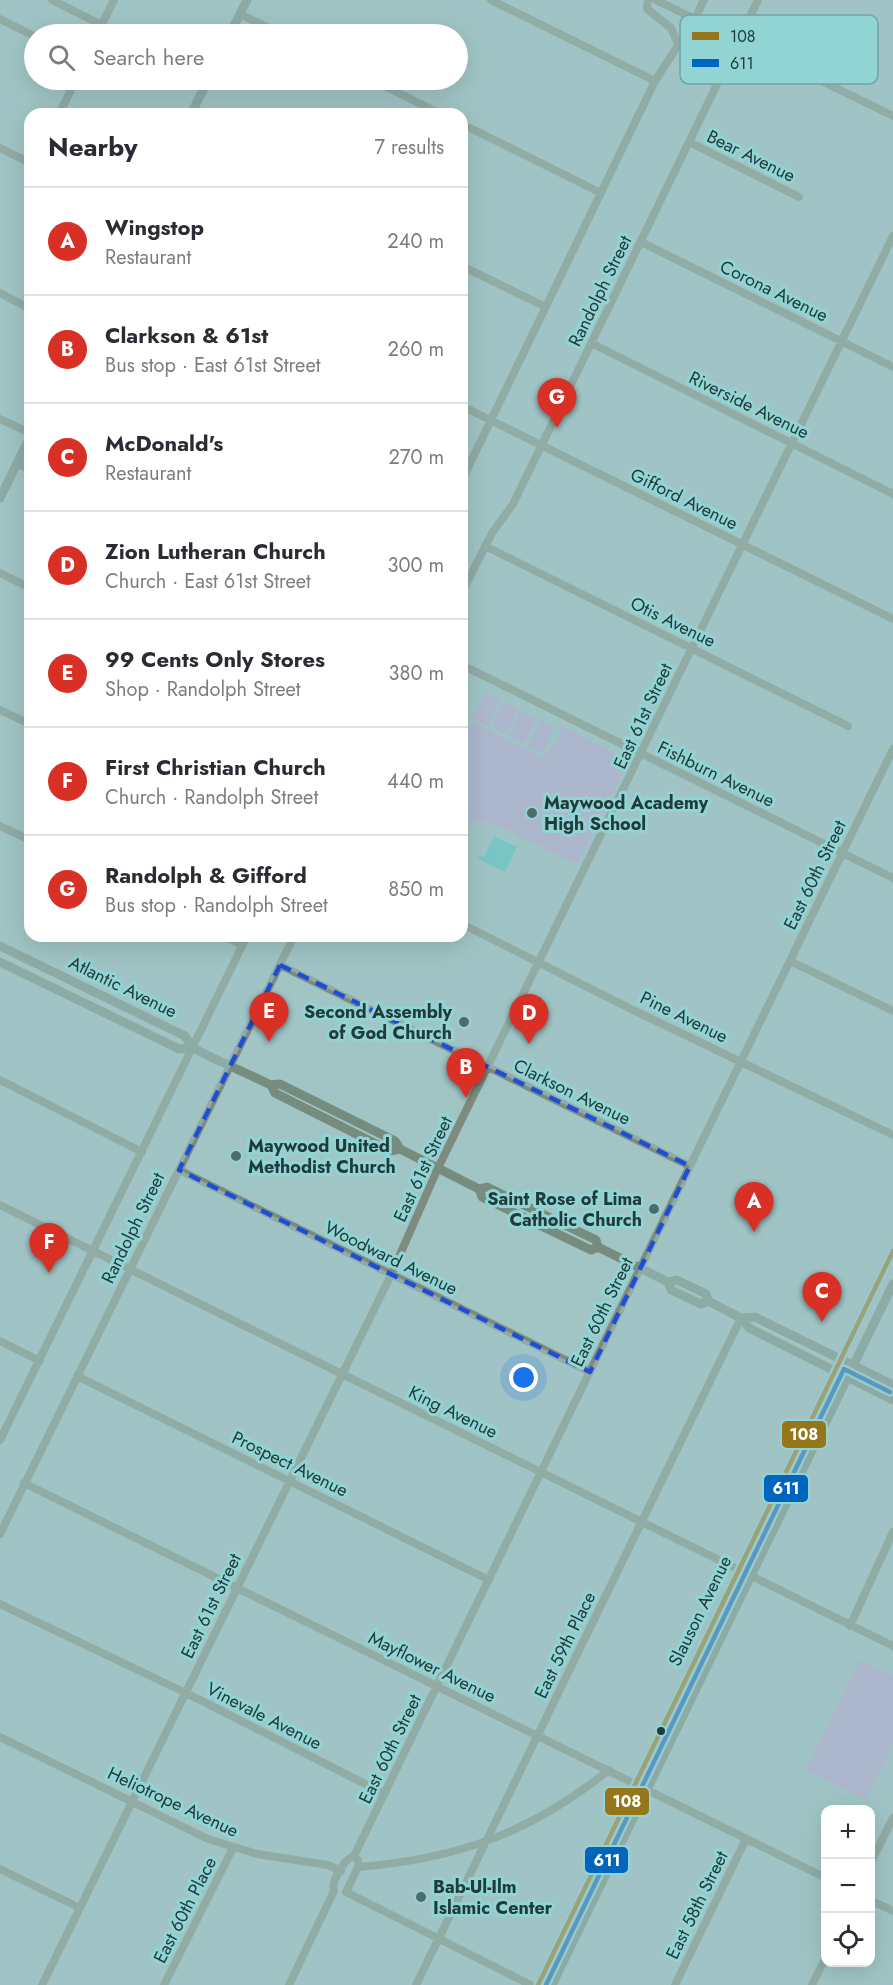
<!DOCTYPE html>
<html lang="en">
<head>
<meta charset="utf-8">
<style>
  :root { --surface:#fff; --page:#f7f7f7; --text:#2b2b33; --muted:#7c7c81; --line:#e1e1e2; --accent:#d93025 }
  body { margin:0; font-family:Jost,sans-serif; background:var(--page); color:var(--text) }
  .controls { position:absolute; right:18px; bottom:18px; display:grid; overflow:hidden; border-radius:12px; box-shadow:0 6px 24px #0002 }
  .controls button { width:54px; height:54px; display:grid; place-items:center; padding:0; border:0; border-bottom:2px solid var(--line); background:var(--surface); color:var(--text); font:30px sans-serif }
  .you { position:absolute; left:524px; top:1378px; width:21px; height:21px; margin:-15px; border:4px solid #fff; border-radius:50%; background:#1a73e8; box-shadow:0 0 0 9px #1a73e833 }
  .badge { display:grid; place-items:center; width:39px; height:39px; border-radius:50%; background:var(--accent); color:#fff; font-size:20px; font-weight:700 }
  .pin { position:absolute; translate:-50% -50px; filter:drop-shadow(0 2px 3px #0008) }
  .pin::after { content:''; position:absolute; top:32px; width:21px; height:18px; background:inherit; clip-path:polygon(0 0,100% 0,50% 100%) }
  .list { margin:0; padding:0; list-style:none }
  h2 { display:flex; justify-content:space-between; align-items:center; height:78px; margin:0; padding:0 24px; font-size:26px }
  h2 small { font-size:20px; font-weight:400; color:var(--muted) }
  .list li { display:grid; grid-template-columns:39px 1fr auto; gap:18px; align-items:center; box-sizing:border-box; height:108px; padding:0 24px; border-top:2px solid var(--line) }
  .list b { display:block; font-size:22px; white-space:nowrap }
  .list p { margin:0; font-size:20px; white-space:nowrap; color:var(--muted) }
  .list em { font-size:20px; font-style:normal; color:var(--muted) }
  .icon { flex:none; width:33px; height:33px; fill:none; stroke:currentColor; stroke-width:2; stroke-linecap:round; stroke-linejoin:round }
  .map { position:relative; flex:none; width:893px; height:1985px; overflow:hidden }
  .search { position:absolute; background:var(--surface); box-shadow:0 6px 24px #0002; left:24px; top:24px; width:444px; height:66px; display:flex; align-items:center; gap:15px; box-sizing:border-box; padding:0 21px; border-radius:33px; color:var(--muted); font-size:22px }
  .panel { position:absolute; background:var(--surface); box-shadow:0 6px 24px #0002; left:24px; top:108px; width:444px; height:834px; border-radius:18px }
  .map>svg:first-child { display:block }
</style>
</head>
<body>
<div class="map">
<svg width="893" height="1985" viewBox="0 0 893 1985">
  <rect width="100%" height="100%" fill="#a1c4c5"/>
  <!-- green -->
  <path fill="#bba6d9" d="M485,693l15,7 -12,26 -16,-8z
    M503,702l16,7 -13,26 -15,-8z
    M521,711l16,7 -13,26 -15,-8z
    M540,720l15,7 -12,26 -16,-7z
    M475,723l69,35 7,-14 3,1 8,-16 -3,-1 1,-3 65,33 3,5 -50,100h-4l-60,-29 1,-2 -3,-2 -2,2 -17,-8 -31,-5v-89h11z
    M860,1660l33,16v68l-27,56 -60,-30z"/>
  <!-- water -->
  <path fill="#48c5c8" d="M494,836l23,11 -12,25 -27,-13 2,-4 4,2z"/>
  <g fill="none" stroke-linecap="round" stroke-linejoin="round">
    <!-- minor -->
    <path stroke="#7e8c7f" stroke-width="8" d="M52,0l50,25
      M491,0l164,81
      M648,0l-1,9 24,19 7,16
      M656,0l237,116
      M240,14l41,20
      M0,19l34,17
      M97,34l17,-34
      M372,80l69,34
      M59,114l17,-34
      M462,124l139,69
      M689,142l110,55
      M0,148l30,15
      M641,242l252,125
      M462,266l84,41
      M0,293l30,16
      M591,343l302,151
      M462,406l431,213
      M0,419l30,14
      M17,463l13,7
      M462,480l193,-399 40,-62 9,-19
      M485,546l363,180
      M0,573l30,15
      M462,592l30,-59 21,-29 245,-504
      M462,665l431,213
      M0,710l30,14
      M0,826l30,14
      M462,924l169,85 262,126
      M224,936l18,9
      M790,961l103,50
      M280,965l410,201
      M0,1080l142,72
      M179,1170l411,202
      M0,1205l893,441
      M0,1341l40,20
      M77,1376l412,204
      M0,1440l247,-504
      M24,1483l802,395
      M0,1534l294,-598
      M0,1604l186,89 199,101
      M850,1626l43,-94
      M0,1737l208,102 49,15 71,11 13,6
      M354,1856l539,-1107
      M870,1864l23,-46
      M358,1867c100,-8 172,-34 251,-97
      M0,1869l80,39
      M346,1892l185,93
      M870,1900l23,11
      M42,1985l349,-710 47,-107 455,-932
      M164,1985l69,-137
      M289,1985l45,-94c-3,-10 10,-32 20,-35l4,4v7l-12,25
      M416,1985l325,-667
      M675,1985l71,-146
      M812,1985l14,-28"/>
    <!-- major -->
    <path stroke="#768c7e" stroke-width="9" d="M230,34l17,-34
      M191,114l17,-34
      M28,307l2,1
      M0,498l30,-61
      M0,946l185,90 8,12 20,10 58,27 9,-1 115,57 5,8 79,40 8,-2 109,53 2,7
      M0,962l179,87 14,-1
      M271,1085l4,8 115,58 10,-2
      M479,1189l3,8 109,53 7,-3 70,35 3,8 30,14 7,-3
      M668,1282l9,-2 29,14 2,7 33,17 8,10 144,72
      M741,1318l14,-1 138,68
      M538,1985l355,-734
      M552,1985l341,-701"/>
    <!-- bus-1 casing -->
    <g stroke="#92d3d4" stroke-width="9">
      <path id="bus-1" d="M538,1985l355,-734"/>
    </g>
    <!-- bus-2 casing -->
    <g stroke="#92d3d4" stroke-width="9">
      <path id="bus-2" d="M546,1985l298,-616 46,23"/>
    </g>
    <!-- bus-1 -->
    <use href="#bus-1" stroke="#96761b" stroke-width="4.5"/>
    <!-- bus-2 -->
    <use href="#bus-2" stroke="#0065bd" stroke-width="4.5"/>
  </g>
  <!-- marked area -->
  <path d="M0 0H893V1985H0ZM280,965l410,201 -100,206 -411,-202z" fill="#a1c4c5" fill-opacity=".55" fill-rule="evenodd"/>
  <path fill="none" stroke="#1d4ed8" stroke-width="4.5" stroke-dasharray="12 8" stroke-linejoin="round" d="M280,965l410,201 -100,206 -411,-202z"/>
  <!-- markers -->
  <g fill="#4d6b6c" stroke="#92d3d4" stroke-width="2">
    <circle cx="532" cy="813" r="6"/>
    <circle cx="464" cy="1022" r="6"/>
    <circle cx="236" cy="1156" r="6"/>
    <circle cx="654" cy="1209" r="6"/>
    <circle cx="421" cy="1897" r="6"/>
  </g>
  <circle fill="#203b3c" stroke="#92d3d4" stroke-width="2" cx="661" cy="1731" r="5"/>
  <g text-anchor="middle" stroke-width="6" stroke-linejoin="round" paint-order="stroke">
    <!-- street labels -->
    <g font-size="18" fill="#203b3c" stroke="#92d3d4">
      <text transform="translate(751 156) rotate(26)" y="6">Bear Avenue</text>
      <text transform="translate(600 291) rotate(-64)" y="6">Randolph Street</text>
      <text transform="translate(774 291) rotate(26)" y="6">Corona Avenue</text>
      <text transform="translate(749 405) rotate(26)" y="6">Riverside Avenue</text>
      <text transform="translate(684 499) rotate(26)" y="6">Gifford Avenue</text>
      <text transform="translate(673 622) rotate(26)" y="6">Otis Avenue</text>
      <text transform="translate(643 716) rotate(-65)" y="6">East 61st Street</text>
      <text transform="translate(716 774) rotate(26)" y="6">Fishburn Avenue</text>
      <text transform="translate(815 875) rotate(-64)" y="6">East 60th Street</text>
      <text transform="translate(123 987) rotate(26)" y="6">Atlantic Avenue</text>
      <text transform="translate(684 1017) rotate(26)" y="6">Pine Avenue</text>
      <text transform="translate(572 1092) rotate(26)" y="6">Clarkson Avenue</text>
      <text transform="translate(423 1169) rotate(-65)" y="6">East 61st Street</text>
      <text transform="translate(133 1228) rotate(-64)" y="6">Randolph Street</text>
      <text transform="translate(391 1258) rotate(26)" y="6">Woodward Avenue</text>
      <text transform="translate(602 1312) rotate(-64)" y="6">East 60th Street</text>
      <text transform="translate(453 1412) rotate(26)" y="6">King Avenue</text>
      <text transform="translate(290 1464) rotate(26)" y="6">Prospect Avenue</text>
      <text transform="translate(211 1606) rotate(-64)" y="6">East 61st Street</text>
      <text transform="translate(700 1611) rotate(-64)" y="6">Slauson Avenue</text>
      <text transform="translate(565 1645) rotate(-64)" y="6">East 59th Place</text>
      <text transform="translate(432 1667) rotate(26)" y="6">Mayflower Avenue</text>
      <text transform="translate(264 1716) rotate(27)" y="6">Vinevale Avenue</text>
      <text transform="translate(390 1749) rotate(-64)" y="6">East 60th Street</text>
      <text transform="translate(173 1802) rotate(25)" y="6">Heliotrope Avenue</text>
      <text transform="translate(697 1905) rotate(-64)" y="6">East 58th Street</text>
      <text transform="translate(185 1910) rotate(-63)" y="6">East 60th Place</text>
    </g>
    <!-- poi labels -->
    <g font-size="18" font-weight="bold" fill="#203b3c" stroke="#92d3d4" text-anchor="start">
      <text x="544" y="809">Maywood Academy<tspan x="544" dy="21">High School</tspan></text>
      <text x="452" y="1018" text-anchor="end">Second Assembly<tspan x="452" dy="21">of God Church</tspan></text>
      <text x="248" y="1152">Maywood United<tspan x="248" dy="21">Methodist Church</tspan></text>
      <text x="642" y="1205" text-anchor="end">Saint Rose of Lima<tspan x="642" dy="21">Catholic Church</tspan></text>
      <text x="433" y="1893">Bab-Ul-Ilm<tspan x="433" dy="21">Islamic Center</tspan></text>
    </g>
  </g>
  <!-- legend -->
  <rect x="680" y="15" width="198" height="69" rx="9" fill="#92d3d4" stroke="#70a5a6" stroke-width="1.5"/>
  <rect x="692" y="32" width="27" height="8" fill="#96761b"/>
  <rect x="692" y="59" width="27" height="8" fill="#0065bd"/>
  <g font-size="16" fill="#203b3c">
    <text x="730" y="42">108</text>
    <text x="730" y="69">611</text>
  </g>
  <g stroke="#92d3d4" stroke-width="2">
    <rect x="781" y="1420" width="46" height="29" rx="6" fill="#96761b"/>
    <rect x="763" y="1474" width="46" height="29" rx="6" fill="#0065bd"/>
    <rect x="604" y="1787" width="46" height="29" rx="6" fill="#96761b"/>
    <rect x="584" y="1846" width="45" height="28" rx="6" fill="#0065bd"/>
  </g>
  <g font-size="16" text-anchor="middle" font-weight="bold" fill="#fff">
    <text x="804" y="1440">108</text>
    <text x="786" y="1494">611</text>
    <text x="627" y="1807">108</text>
    <text x="607" y="1866">611</text>
  </g>
</svg>
<div class="controls">
<button>+</button>
<button>−</button>
<button><svg class="icon" aria-label="locate" viewBox="0 0 24 24"><circle cx="12" cy="12" r="6"/><path d="M12 2v4M12 18v4M2 12h4M18 12h4"/></svg></button>
</div>
<div class="you"></div>
<div class="pin badge" style="left:754px;top:1232px">A</div>
<div class="pin badge" style="left:466px;top:1098px">B</div>
<div class="pin badge" style="left:822px;top:1322px">C</div>
<div class="pin badge" style="left:529px;top:1044px">D</div>
<div class="pin badge" style="left:269px;top:1042px">E</div>
<div class="pin badge" style="left:49px;top:1273px">F</div>
<div class="pin badge" style="left:557px;top:428px">G</div>
<div class="search"><svg class="icon" aria-label="search" viewBox="0 0 24 24"><circle cx="10" cy="10" r="6"/><path d="M15 15l6 6"/></svg>Search here</div>
<section class="panel">
<h2>Nearby<small>7 results</small></h2>
<ul class="list">
<li><span class="badge">A</span><div><b>Wingstop</b><p>Restaurant</p></div><em>240 m</em></li>
<li><span class="badge">B</span><div><b>Clarkson &amp; 61st</b><p>Bus stop · East 61st Street</p></div><em>260 m</em></li>
<li><span class="badge">C</span><div><b>McDonald's</b><p>Restaurant</p></div><em>270 m</em></li>
<li><span class="badge">D</span><div><b>Zion Lutheran Church</b><p>Church · East 61st Street</p></div><em>300 m</em></li>
<li><span class="badge">E</span><div><b>99 Cents Only Stores</b><p>Shop · Randolph Street</p></div><em>380 m</em></li>
<li><span class="badge">F</span><div><b>First Christian Church</b><p>Church · Randolph Street</p></div><em>440 m</em></li>
<li><span class="badge">G</span><div><b>Randolph &amp; Gifford</b><p>Bus stop · Randolph Street</p></div><em>850 m</em></li>
</ul>
</section>
</div>
</body>
</html>
